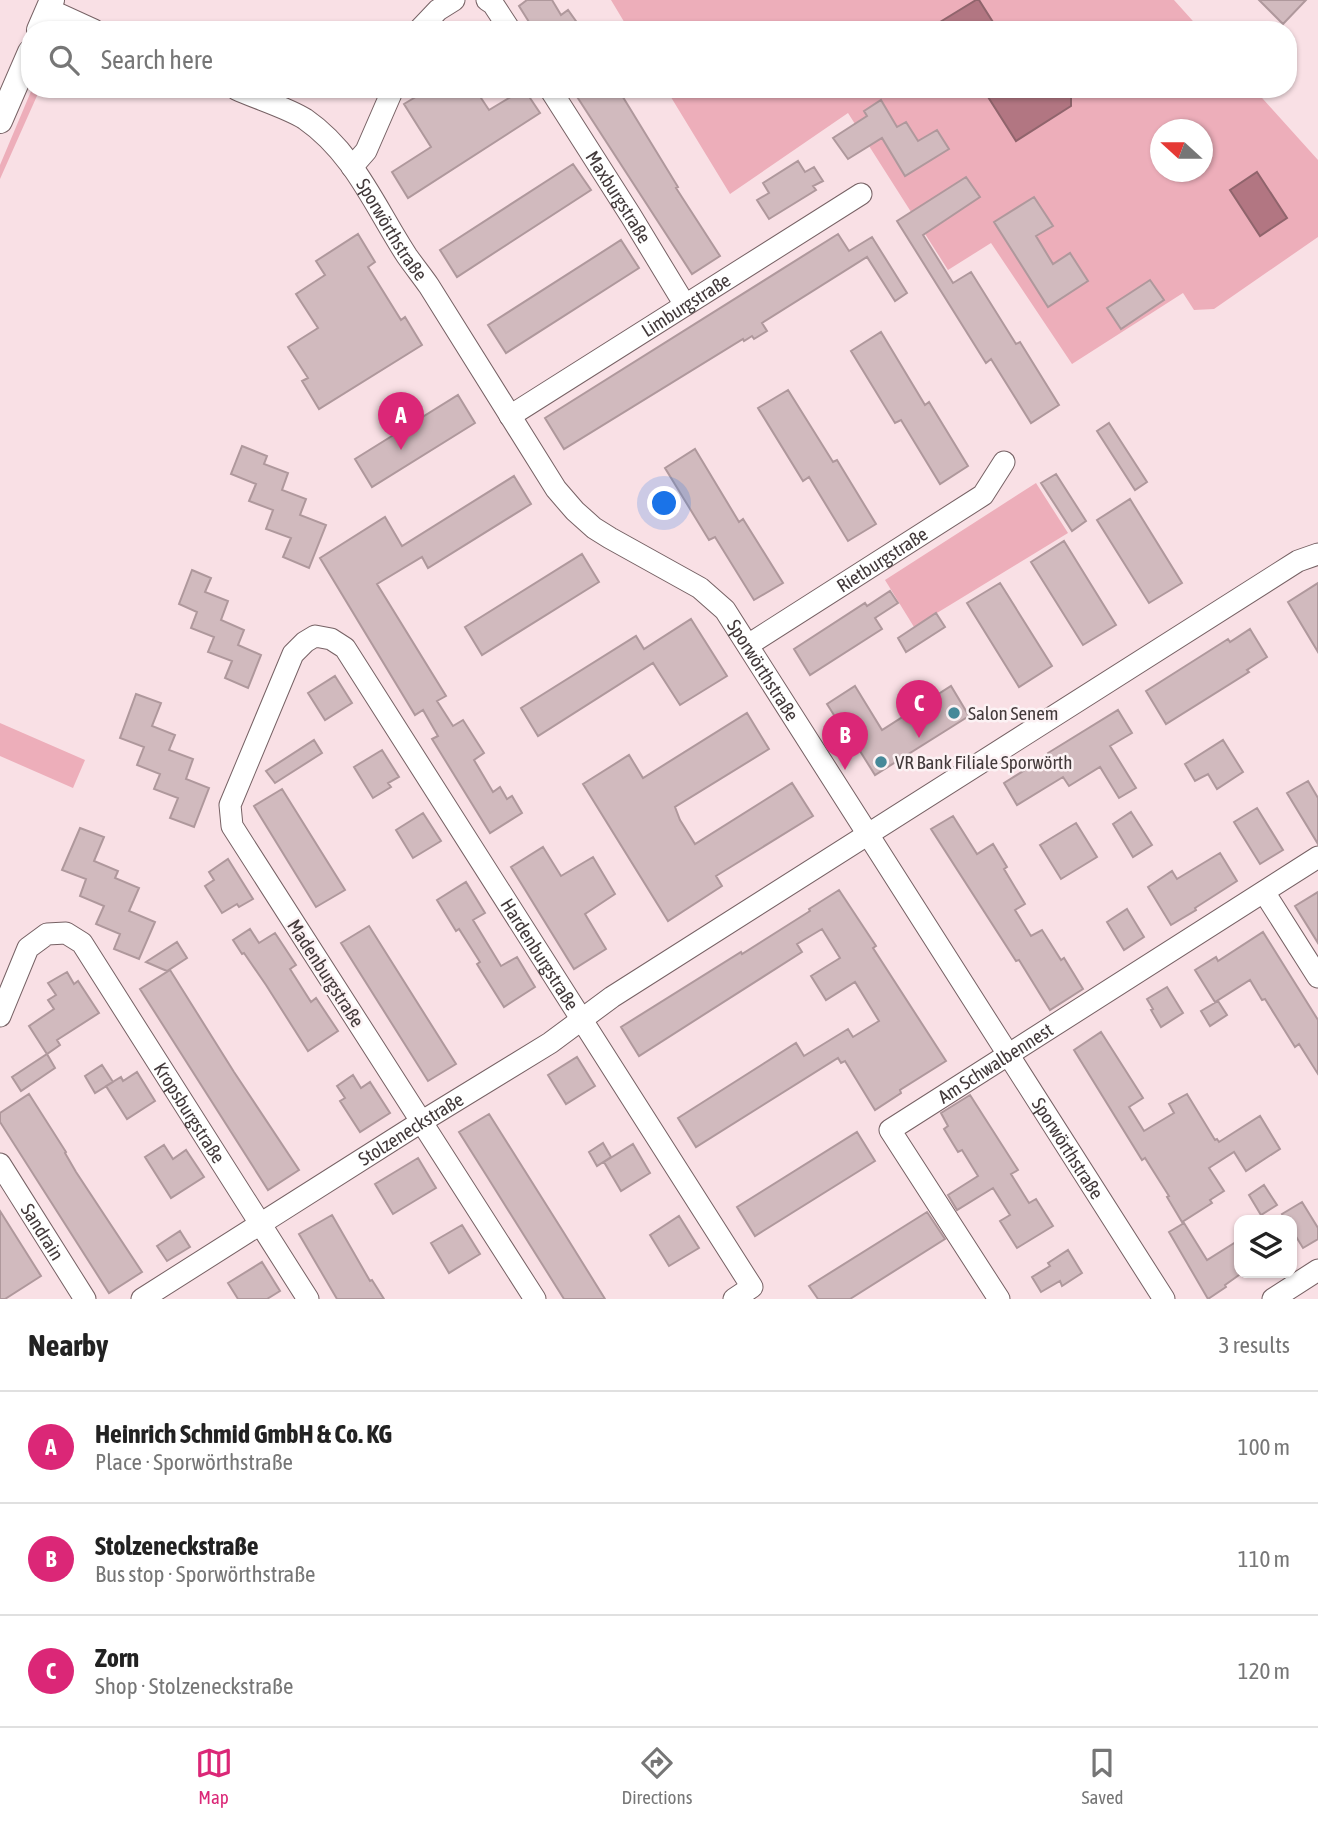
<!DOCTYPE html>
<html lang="en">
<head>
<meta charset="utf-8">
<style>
  :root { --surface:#fff; --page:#f6f6f6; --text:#222; --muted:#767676; --line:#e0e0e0; --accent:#db2777 }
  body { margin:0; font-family:"Asap Condensed",sans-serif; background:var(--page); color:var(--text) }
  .controls { position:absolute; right:21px; bottom:21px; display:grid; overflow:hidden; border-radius:14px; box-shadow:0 2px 5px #0004 }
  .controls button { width:63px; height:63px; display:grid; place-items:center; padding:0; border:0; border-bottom:2px solid var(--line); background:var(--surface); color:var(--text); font:35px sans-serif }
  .compass { position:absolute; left:1150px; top:119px; width:63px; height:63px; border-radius:50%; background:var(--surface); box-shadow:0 2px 5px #0004; rotate:291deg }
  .you { position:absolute; left:665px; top:504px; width:24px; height:24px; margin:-18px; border:5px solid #fff; border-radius:50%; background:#1a73e8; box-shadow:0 0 0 10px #1a73e833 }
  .badge { display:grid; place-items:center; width:46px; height:46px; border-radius:50%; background:var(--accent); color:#fff; font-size:23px; font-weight:700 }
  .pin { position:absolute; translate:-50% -58px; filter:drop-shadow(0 2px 4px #0008) }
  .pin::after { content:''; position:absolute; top:37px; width:24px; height:21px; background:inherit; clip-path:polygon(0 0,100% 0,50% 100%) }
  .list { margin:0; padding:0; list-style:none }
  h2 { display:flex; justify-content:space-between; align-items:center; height:91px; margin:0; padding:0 28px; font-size:30px }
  h2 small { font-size:23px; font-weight:400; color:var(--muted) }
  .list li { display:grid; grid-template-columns:46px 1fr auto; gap:21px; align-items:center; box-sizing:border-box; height:112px; padding:0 28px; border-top:2px solid var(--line) }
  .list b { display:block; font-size:26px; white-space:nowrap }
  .list p { margin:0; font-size:23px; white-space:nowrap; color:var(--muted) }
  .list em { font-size:23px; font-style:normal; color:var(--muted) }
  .icon { flex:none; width:38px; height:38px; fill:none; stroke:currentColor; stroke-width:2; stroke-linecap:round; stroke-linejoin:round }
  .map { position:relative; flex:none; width:1318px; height:1299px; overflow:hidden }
  .search { position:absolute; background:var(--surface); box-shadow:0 2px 5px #0004; left:21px; right:21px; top:21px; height:77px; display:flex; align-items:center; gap:18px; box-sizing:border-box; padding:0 24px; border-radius:28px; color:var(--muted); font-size:26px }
  .sheet { height:427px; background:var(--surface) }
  nav { display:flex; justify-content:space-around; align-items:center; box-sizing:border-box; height:98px; border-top:2px solid var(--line); background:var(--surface); font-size:19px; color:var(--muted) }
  nav a { display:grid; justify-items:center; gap:4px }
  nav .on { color:var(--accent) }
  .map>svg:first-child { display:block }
</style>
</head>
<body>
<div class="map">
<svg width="1318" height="1299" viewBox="0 0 1318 1299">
  <rect width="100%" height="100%" fill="#f9e0e5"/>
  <!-- green -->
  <path fill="#edaeba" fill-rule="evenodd" d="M611,0h563l27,30h-572z
    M32,89h8l-40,90v-14z
    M666,89h588l64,71v77l-104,72 -20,1 -11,-17 -111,71 -81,-121 -43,27 -100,-157 -118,81zM1160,130h42v42h-42z
    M1036,483l32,50 -154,94 -29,-47z
    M0,723l85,37 -12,28 -73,-32z"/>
  <!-- water -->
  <path fill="#b27682" stroke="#90646c" stroke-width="2" d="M976,0h3l19,30h-53l-5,-8z
    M983,89h88v17l-55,35z
    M1257,172l30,46 -27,18 -30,-46z"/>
  <!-- building -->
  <path fill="#d1babe" stroke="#af989c" stroke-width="2" d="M527,0h25l9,15 7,-5 10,14 -8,5 1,1h-37l-15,-24z
    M1259,0h47l-23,24z
    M429,89h46l14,21 35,-21 16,24 -132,85 -16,-26 39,-25 -27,-43z
    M572,89h46l60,98 -2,1 44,68 -28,18z
    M881,100l16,27 9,-5 12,19 19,-11 12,19 -44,27 -23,-38 -34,21 -15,-21 34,-22 -3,-5z
    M798,161l7,11 9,-5 9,14 -10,5 3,4 -47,29 -12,-19 12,-7 -6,-10z
    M573,164l18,26 -134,87 -17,-27z
    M966,177l14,20 -57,38 30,48 18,-11 45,72 4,-2 39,63 -28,18 -40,-64 -5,4 -89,-142z
    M1034,197l19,29 -17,10 17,28 17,-11 18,28 -40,26 -54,-85z
    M358,234l17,28 -7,5 33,53 4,-3 17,28 -103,64 -17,-28 6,-3 -20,-31 30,-19 -22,-34 29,-19 -9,-14z
    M838,234l11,17 23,-14 35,56 -12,8 -28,-44 -105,66 5,8 -13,8 -2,-3 -8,5 -1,-2 -179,110 -19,-31z
    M621,240l18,28 -133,85 -18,-28z
    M1150,280l14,20 -43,29 -14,-21z
    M881,332l44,73 4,-3 39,64 -28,18 -39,-64 -6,3 -44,-72z
    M788,390l45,72 4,-2 39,64 -28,17 -39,-64 -6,4 -45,-73z
    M458,395l17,28 -103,64 -17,-28z
    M1109,423l38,59 -12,8 -38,-59z
    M242,446l25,10 -3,8 24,9 -6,17 24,9 -6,16 26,10 -17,43 -26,-11 8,-19 -25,-9 7,-19 -24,-9 7,-17 -25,-10z
    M695,449l44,73 4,-3 40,64 -29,17 -39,-63 -6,3 -44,-72z
    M1056,474l30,47 -14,10 -31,-48z
    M514,476l17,28 -103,64 -6,-11 -45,27 69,112 -9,5 16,25 10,-6 21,33 -10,7 19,32 7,-5 7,12 5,-3 10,17 -32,20 -58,-94 6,-3 -15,-26 -8,5 -95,-157 65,-41 17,29z
    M1130,499l52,84 -33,20 -52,-83z
    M1064,541l52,84 -33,20 -52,-83z
    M582,554l17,28 -117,73 -17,-28z
    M192,570l19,8 -6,14 23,9 -7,19 23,10 -6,15 23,10 -13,33 -23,-10 7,-17 -24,-9 6,-15 -23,-9 6,-16 -18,-8z
    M1000,583l52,83 -33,21 -52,-84z
    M1318,583v69l-30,-50z
    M890,591l8,12 -23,15 7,11 -72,46 -16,-26 71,-46 2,3z
    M936,613l9,14 -39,25 -8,-14z
    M691,619l36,57 -47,29 -27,-42 -115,73 -17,-28 115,-72 8,13z
    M1250,629l17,28 -20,13 2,2 -83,52 -20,-33 82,-52 2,3z
    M335,676l17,27 -27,17 -17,-27z
    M855,686l27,44 69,-44 18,30 -94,59 -27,-43 -2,2 -19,-30z
    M136,694l25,9 -9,23 23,9 -6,15 24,9 -7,20 23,9 -15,39 -24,-9 8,-20 -24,-9 6,-15 -23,-9 7,-18 -24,-9z
    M1118,710l14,23 -22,13 26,42 -17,10 -19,-31 -31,19 -6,-9 -46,28 -13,-22 45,-28 -1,-2z
    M747,713l22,36 -94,58 5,13 15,24 97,-61 21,33 -97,60 6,10 -54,35 -85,-137 46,-29 14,23z
    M314,740l8,13 -47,30 -9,-12z
    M1223,740l20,32 -26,17 -9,-15 -13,7 -10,-17z
    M382,750l17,27 -11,6 3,4 -18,11 -19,-31z
    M1308,781l10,17v46l-31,-51z
    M282,789l63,101 -29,17 -62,-101z
    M1257,808l26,42 -23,14 -26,-42z
    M1131,812l21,33 -19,12 -20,-33z
    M423,813l18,28 -28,17 -17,-28z
    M953,816l24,38 16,-10 14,23 -3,2 21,35 -10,6 16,26 11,-6 19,30 3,-2 19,31 -33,21 -31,-50 -3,1 -85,-132z
    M1076,823l21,34 -36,22 -21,-34z
    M80,828l24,9 -10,24 24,10 -3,7 24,10 -10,23 26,11 -16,37 -25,-10 6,-15 -24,-10 8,-18 -24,-10 6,-17 -24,-9z
    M543,847l18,29 32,-19 22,37 -30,20 21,35 -32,20 -63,-102z
    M1220,853l17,28 -42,27 1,2 -25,15 -23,-38 24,-16 5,8z
    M228,859l25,40 -14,8 -2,-3 -15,9 -17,-27 9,-6 -5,-8z
    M466,882l19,31 -12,7 28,46 16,-9 18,30 -31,20 -27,-43 3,-2 -21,-33 -3,2 -19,-31z
    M839,890l37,56 -3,2 73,113 -46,29 1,3 -26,17 -30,-49 -4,2 -3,-5 -142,89 -18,-29 118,-75 8,13 44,-27 5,8 26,-16 -24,-39 -29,18 -15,-24 29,-18 -18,-29 -25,15 5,8 -163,104 -18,-29 120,-75 1,2 68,-43 -1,-2z
    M1318,892v51l-23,-37z
    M1127,909l17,28 -20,13 -17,-28z
    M369,926l87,138 -28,17 -87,-138z
    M250,929l9,14 16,-10 21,32 -6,4 21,33 5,-4 22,33 -30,20 -42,-66 -22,-32 -2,1 -9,-14z
    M1263,932l55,88v54l-19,-30 -4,3 -30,-48 -3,1 -12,-20 -35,22 -20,-32 21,-13 2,4z
    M177,942l10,16 -20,13 -21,-9z
    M170,970l64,102 65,98 -31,20 -128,-201z
    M67,972l7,12 4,-3 21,32 -42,27 3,5 -13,9 -18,-28 25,-17 -6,-9 8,-5 -8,-12z
    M1167,987l16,26 -22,14 -10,-17 2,-1 -6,-10z
    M1218,1001l9,14 -17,11 -9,-15z
    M1101,1032l42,66 -14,9 15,24 30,-18 -5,-9 18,-10 28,46 2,-1 2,3 41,-26 20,33 -34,22 -12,-19 -25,16 15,23 -14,9 2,3 -30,19 -15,-25 2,-1 -24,-38 -3,2 -68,-110z
    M47,1054l8,14 -34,23 -9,-14z
    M577,1057l18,29 -29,18 -18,-29z
    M102,1065l11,17 -18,11 -10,-17z
    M137,1072l18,29 -28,18 -21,-33 15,-9 2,4z
    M353,1075l8,13 9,-6 20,31 -30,19 -20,-31 5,-3 -8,-12z
    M29,1094l37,58 -1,1 11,19 66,100 -33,21 -109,-171v-9z
    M970,1095l48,75 -7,4 18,29 7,-4 17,27 -36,22 -17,-27 10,-6 -17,-27 -36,22 -9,-15 30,-19 -16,-26 -4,2 -14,-23 4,-3 -7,-13z
    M489,1114l75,119 41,66h-41l-76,-121 -29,-46z
    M857,1132l18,29 -120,75 -18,-29z
    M603,1143l8,14 -14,9 -8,-14z
    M633,1144l17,29 -29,18 -17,-29z
    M164,1145l9,14 13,-9 18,27 -33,21 -26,-41z
    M418,1158l18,30 -43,26 -18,-30z
    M1264,1185l13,20 -16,10 -12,-20z
    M1302,1202l16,26v11l-15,9 -11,-18v-10h-6l-4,-6z
    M0,1211l41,65 -36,23h-5z
    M927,1212l18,27 -95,60h-32l-9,-13z
    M332,1215l38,66 2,-1 12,19h-47l-38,-65z
    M679,1216l20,32 -30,18 -19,-31z
    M1184,1223l23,37 32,-20v35l-14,10 1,2 -18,12 -39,-67z
    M462,1225l18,29 -31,19 -18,-30z
    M180,1231l10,16 -23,14 -10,-15z
    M1068,1250l14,23 -20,13 -2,-5 -19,11 -9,-15 18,-11 -2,-3z
    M262,1262l18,29 -13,8h-29l-10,-16z"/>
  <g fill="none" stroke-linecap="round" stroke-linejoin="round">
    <!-- minor casing -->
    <g stroke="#766164" stroke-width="23">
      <g id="minor">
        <path d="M487,0l6,4 17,26"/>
        <path d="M48,9l46,21"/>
        <path d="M419,30l19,-20 16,-10"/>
        <path id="s1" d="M236,89c19,9 52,19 69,30 49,34 70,88 102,137 7,10 15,20 22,30l127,203 19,22 19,17 16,10 90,50 25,22 439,689"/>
        <path id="s2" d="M550,89l81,127 54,89"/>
        <path d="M352,167l14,-16 27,-62"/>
        <path id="s3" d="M510,416l351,-222"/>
        <path id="s4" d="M748,645l235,-150 21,-33"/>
        <path d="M1264,892l54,85"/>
        <path id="s5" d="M0,1016l28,-68 19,-14 19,-1 16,10 226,356"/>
        <path id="s6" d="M0,1164l85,135"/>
        <path id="s7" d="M142,1299l279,-177 129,-79 62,-46 686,-436 20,-7"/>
        <path id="s8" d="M535,1299l-303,-473 -2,-21 63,-151 12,-12 10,-6 16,3 14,9 407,639 -18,12"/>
        <path id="s9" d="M999,1299l-109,-169 428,-273"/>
        <path d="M1273,1299l45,-29"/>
      </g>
    </g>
    <!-- tertiary casing -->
    <g stroke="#766164" stroke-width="26">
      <path id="tertiary" d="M39,30l13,-30
        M0,121l30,-69"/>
    </g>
    <!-- minor -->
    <use href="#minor" stroke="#fff" stroke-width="21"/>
    <!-- tertiary -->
    <use href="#tertiary" stroke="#fff" stroke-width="24"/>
  </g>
  <!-- markers -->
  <g fill="#468999" stroke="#fcf2f4" stroke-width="2.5">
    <circle cx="954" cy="713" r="7"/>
    <circle cx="881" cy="762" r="7"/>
  </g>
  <g text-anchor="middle" stroke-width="5" stroke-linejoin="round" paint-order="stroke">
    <!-- street labels -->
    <g font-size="19" fill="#42393a" stroke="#fcf2f4">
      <text dy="7" stroke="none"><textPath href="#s2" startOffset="128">Maxburgstraße</textPath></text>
      <text dy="7" stroke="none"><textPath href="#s1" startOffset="217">Sporwörthstraße</textPath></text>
      <text dy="7" stroke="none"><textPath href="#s3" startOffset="208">Limburgstraße</textPath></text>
      <text dy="7" stroke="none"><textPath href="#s4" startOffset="159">Rietburgstraße</textPath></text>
      <text dy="7" stroke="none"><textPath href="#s1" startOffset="805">Sporwörthstraße</textPath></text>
      <text dy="7" stroke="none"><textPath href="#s8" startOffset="1171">Hardenburgstraße</textPath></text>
      <text transform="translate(326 973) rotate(57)" y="7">Madenburgstraße</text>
      <text dy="7" stroke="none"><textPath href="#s9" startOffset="326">Am Schwalbennest</textPath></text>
      <text dy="7" stroke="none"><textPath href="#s5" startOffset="336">Kropsburgstraße</textPath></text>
      <text dy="7" stroke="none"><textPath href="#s7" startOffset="318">Stolzeneckstraße</textPath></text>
      <text dy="7" stroke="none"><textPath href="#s1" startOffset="1372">Sporwörthstraße</textPath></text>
      <text dy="7" stroke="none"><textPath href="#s6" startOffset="80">Sandrain</textPath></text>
    </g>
    <!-- poi labels -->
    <g font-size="19" fill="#42393a" stroke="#fcf2f4" text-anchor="start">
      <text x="968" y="720">Salon Senem</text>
      <text x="895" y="769">VR Bank Filiale Sporwörth</text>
    </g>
  </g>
</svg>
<div class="controls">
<button><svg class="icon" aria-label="layers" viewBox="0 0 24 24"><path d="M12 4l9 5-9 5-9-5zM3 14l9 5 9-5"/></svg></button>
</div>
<svg class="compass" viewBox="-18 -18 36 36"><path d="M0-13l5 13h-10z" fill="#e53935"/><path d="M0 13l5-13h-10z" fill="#767676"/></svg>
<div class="you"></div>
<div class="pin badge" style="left:401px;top:450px">A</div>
<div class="pin badge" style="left:845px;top:770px">B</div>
<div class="pin badge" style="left:919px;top:738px">C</div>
<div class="search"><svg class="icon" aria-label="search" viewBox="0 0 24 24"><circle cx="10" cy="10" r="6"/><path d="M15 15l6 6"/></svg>Search here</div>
</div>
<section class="sheet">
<h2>Nearby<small>3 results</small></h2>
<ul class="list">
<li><span class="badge">A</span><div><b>Heinrich Schmid GmbH &amp; Co. KG</b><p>Place · Sporwörthstraße</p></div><em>100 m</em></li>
<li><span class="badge">B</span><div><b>Stolzeneckstraße</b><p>Bus stop · Sporwörthstraße</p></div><em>110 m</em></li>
<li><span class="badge">C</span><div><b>Zorn</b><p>Shop · Stolzeneckstraße</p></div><em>120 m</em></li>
</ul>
</section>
<nav>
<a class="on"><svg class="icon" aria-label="map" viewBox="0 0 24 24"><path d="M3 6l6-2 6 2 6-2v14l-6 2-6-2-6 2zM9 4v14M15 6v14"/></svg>Map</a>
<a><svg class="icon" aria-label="directions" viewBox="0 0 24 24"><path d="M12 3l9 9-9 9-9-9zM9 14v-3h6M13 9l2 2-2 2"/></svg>Directions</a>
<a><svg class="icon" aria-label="saved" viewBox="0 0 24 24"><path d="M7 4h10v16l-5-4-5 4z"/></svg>Saved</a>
</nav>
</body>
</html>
